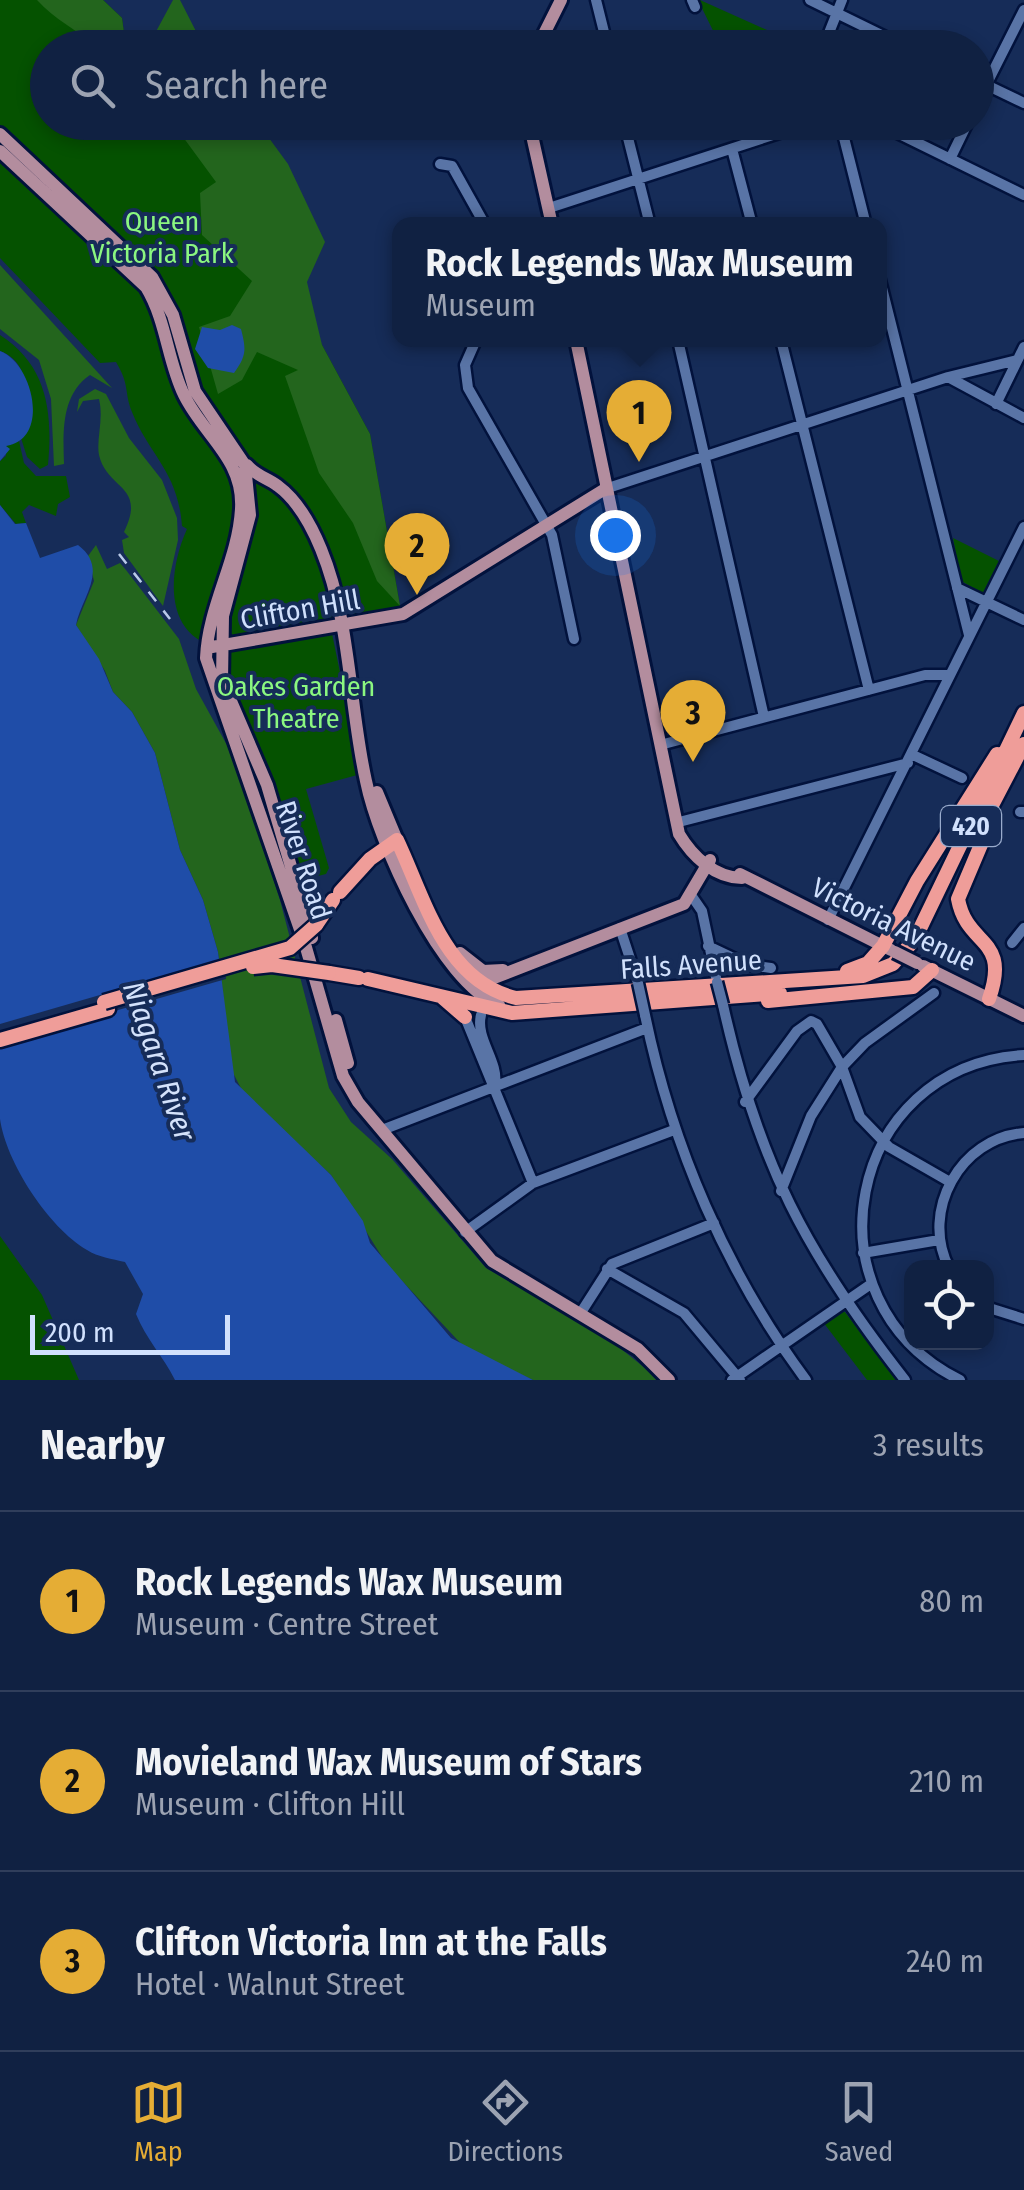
<!DOCTYPE html>
<html lang="en">
<head>
<meta charset="utf-8">
<style>
  :root { --surface:#102142; --page:#192949; --text:#f1f3f6; --muted:#9ca3b2; --line:#303e5b; --accent:#e5ad35 }
  body { margin:0; font-family:"Fira Sans Condensed",sans-serif; background:var(--page); color:var(--text) }
  .controls { position:absolute; right:30px; bottom:30px; display:grid; overflow:hidden; border-radius:20px; box-shadow:0 5px 15px #0003 }
  .controls button { width:90px; height:90px; display:grid; place-items:center; padding:0; border:0; border-bottom:2px solid var(--line); background:var(--surface); color:var(--text); font:50px sans-serif }
  .scale { position:absolute; left:30px; bottom:25px; width:200px; box-sizing:border-box; padding-left:10px; border:5px solid #d1e1fd; border-top:0; font-size:28px; line-height:35px; white-space:nowrap; color:#d1e1fd; -webkit-text-stroke:8px #162c58; paint-order:stroke }
  .you { position:absolute; left:615px; top:535px; width:35px; height:35px; margin:-25px; border:8px solid #fff; border-radius:50%; background:#1a73e8; box-shadow:0 0 0 15px #1a73e833 }
  .badge { display:grid; place-items:center; width:65px; height:65px; border-radius:50%; background:var(--accent); color:#111; font-size:32px; font-weight:700 }
  .pin { position:absolute; translate:-50% -82px; filter:drop-shadow(0 2px 5px #0008) }
  .pin::after { content:''; position:absolute; top:52px; width:35px; height:30px; background:inherit; clip-path:polygon(0 0,100% 0,50% 100%) }
  .popup { position:absolute; left:392px; top:217px; width:495px; height:130px; box-sizing:border-box; display:grid; place-content:center; border-radius:20px; background:var(--surface); filter:drop-shadow(0 2px 8px #0005); font-size:32px; white-space:nowrap; color:var(--muted) }
  .popup b { font-size:38px; color:var(--text) }
  .popup::after { content:''; position:absolute; left:50%; top:100%; margin-left:-20px; border:20px solid transparent; border-top-color:var(--surface) }
  .list { margin:0; padding:0; list-style:none }
  h2 { display:flex; justify-content:space-between; align-items:center; height:130px; margin:0; padding:0 40px; font-size:42px }
  h2 small { font-size:32px; font-weight:400; color:var(--muted) }
  .list li { display:grid; grid-template-columns:65px 1fr auto; gap:30px; align-items:center; box-sizing:border-box; height:180px; padding:0 40px; border-top:2px solid var(--line) }
  .list b { display:block; font-size:38px; white-space:nowrap }
  .list p { margin:0; font-size:32px; white-space:nowrap; color:var(--muted) }
  .list em { font-size:32px; font-style:normal; color:var(--muted) }
  .icon { flex:none; width:55px; height:55px; fill:none; stroke:currentColor; stroke-width:2; stroke-linecap:round; stroke-linejoin:round }
  .map { position:relative; flex:none; width:1024px; height:1380px; overflow:hidden }
  .search { position:absolute; background:var(--surface); box-shadow:0 5px 15px #0003; left:30px; right:30px; top:30px; height:110px; display:flex; align-items:center; gap:25px; box-sizing:border-box; padding:0 35px; border-radius:55px; color:var(--muted); font-size:38px }
  .sheet { height:670px; background:var(--surface) }
  nav { display:flex; justify-content:space-around; align-items:center; box-sizing:border-box; height:140px; border-top:2px solid var(--line); background:var(--surface); font-size:28px; color:var(--muted) }
  nav a { display:grid; justify-items:center; gap:5px }
  nav .on { color:var(--accent) }
  .map>svg:first-child { display:block }
</style>
</head>
<body>
<div class="map">
<svg width="1024" height="1380" viewBox="0 0 1024 1380">
  <rect width="100%" height="100%" fill="#162c58"/>
  <!-- green -->
  <path fill="#055200" d="M0,0h103l19,18 2,15 29,6 7,8 -112,1v74l180,1 94,222 48,89 30,172 -71,13 32,155 -55,15 23,79 -3,6 -24,6 -31,-108 -42,-90 -3,-33c-62,-8 -60,-73 -39,-120l-5,-3c-4,-55 -33,-71 -50,-114 -8,-20 -2,-27 -16,-50l-16,1 -100,-105z
    M698,0h2l105,47h-84z
    M0,335c47,30 53,77 48,130l-8,4 -13,-12 -6,-19 4,-5c1,-28 9,-70 -25,-82z
    M19,441l5,22 12,13h30l4,21 -12,7 -2,12 -27,-11 -7,7 4,11 -10,1 -16,-19v-44l6,-5v-10z
    M953,538l46,23 -16,32 -22,-12z
    M0,1236l42,59 37,85h-79z
    M842,1310l3,2 51,68h-29l-44,-58z"/>
  <!-- forest -->
  <path fill="#23651d" d="M37,0h66l19,18 2,15 28,6 21,-39h7l24,47h-107c-21,-18 -42,-27 -60,-47z
    M163,123h95l30,41 37,78 -18,40 15,63 48,89 30,172 -23,-25 -24,-58 -34,-50 -34,-97 13,-6 -41,-18 -15,28 -24,14 -19,-67 31,-11 22,-35 -50,-46 -2,-42 16,-11 -33,-45 -5,1z
    M0,265l112,123 -22,-13c-29,20 -27,56 -26,89l-10,2 -3,-67 -12,-39 -39,-31z
    M95,389l11,5 23,44 33,42 15,38 1,22 -15,66 -39,-53 -2,-13 7,-3 -5,-5c23,-47 -17,-42 -25,-77 -3,-16 5,-35 0,-56l-16,2 -6,11 2,-13z
    M96,545l11,24 13,-6 6,7 53,69 17,50 37,67 47,144 49,188 22,34 41,37 94,109 119,68 55,44h-127l-67,-31 -79,-84 -56,-90 -86,-79 -13,-25 -14,-119 -15,-52 -23,-50 -25,-97 -23,-41 -19,-20 -8,-21 -29,-46 18,-44 -6,-25z"/>
  <!-- water -->
  <path fill="#1f4da8" d="M232,325l9,4c5,20 6,26 -7,44l-26,-5 -13,-19 7,-22 18,3z
    M0,351c33,12 51,88 6,95l4,3 -10,12z
    M0,505l15,19 11,-1 14,35 38,-13c32,24 3,53 -2,80l23,34 14,33 19,20 23,41 25,97 23,50 15,52 17,130 96,93 32,46 7,22 81,95 82,42h-358c-12,-24 -29,-41 -39,-66l7,-20 -18,-32c-13,-3 -27,-5 -38,-12 -39,-23 -81,-88 -87,-131z"/>
  <!-- pier -->
  <path fill="#162c58" d="M224,959l2,20 -226,65v-20z"/>
  <g fill="none" stroke-linecap="round" stroke-linejoin="round">
    <!-- minor casing -->
    <g stroke="#02123c" stroke-width="15">
      <path id="minor" d="M596,0l12,48
        M692,0l3,7
        M810,0l98,48
        M823,48l19,-48
        M976,80l48,23
        M976,105l48,-95
        M624,122l26,103
        M840,122l26,103
        M875,122l149,73
        M732,149l20,76
        M950,159l18,-37
        M440,164l12,2 33,59
        M549,208l264,-86
        M879,276l90,359
        M476,340l-11,25 3,23 84,147 22,104
        M678,340l86,377
        M781,340l88,350
        M948,377l76,41
        M996,404l28,-57
        M605,489l343,-112 69,-17
        M957,588l67,32
        M660,745l265,-70h25
        M913,755l49,23
        M1020,812h4
        M679,822l229,-59
        M691,895l11,16 15,71
        M828,920l196,-393
        M620,928l18,55
        M1012,943l12,-15
        M708,946l40,19 23,3
        M723,1005c35,157 83,249 182,375
        M481,1015c-6,24 18,46 14,70
        M645,1015c27,131 81,257 161,365
        M465,1017l68,166
        M745,1102l52,-71 14,-10 6,3 25,43 18,50 29,30 61,35
        M382,1130l265,-102
        M781,1191l30,-75 31,-49 23,-24 69,-50
        M465,1232l68,-49 141,-53
        M863,1253l76,-13
        M949,1268c-29,-57 11,-130 75,-135
        M607,1269l77,44 56,67
        M986,1307l38,12
        M580,1314l32,-50 102,-41
        M732,1380l139,-96
        M960,1380c-159,-79 -114,-315 64,-325"/>
    </g>
    <!-- major casing -->
    <g stroke="#02123c" stroke-width="18">
      <path id="major" d="M537,48l24,-48
        M529,122l23,103
        M0,134l152,143 21,38 22,76 50,74 5,50 -27,101 -1,64 45,105 45,153
        M0,151l146,136c21,35 21,73 38,108 20,41 60,64 57,114 -3,52 -33,97 -35,149l99,286 38,132 15,26 134,159 146,88 31,31
        M576,340l103,494c13,22 36,44 63,44
        M247,465c9,11 21,13 31,21 19,14 34,41 43,63 30,73 28,156 45,232 12,60 75,202 133,224
        M212,647l191,-33 202,-125
        M377,792l20,48
        M740,874l151,76
        M460,953l23,18 20,-1
        M923,966l101,50
        M476,985l208,-81 26,-44
        M336,1020l12,43"/>
    </g>
    <!-- highway casing -->
    <g stroke="#02123c" stroke-width="19">
      <path id="highway" d="M988,828l-30,71c9,49 53,37 31,100
        M978,832l46,-88
        M340,892l30,-33 27,-19c28,59 47,141 119,158l347,-22 30,-12 22,-25 109,-226
        M316,925l17,-25
        M847,971l21,-8 15,-17 34,-65 80,-127
        M329,973l30,5
        M368,979l144,34 268,-20
        M443,998l22,19
        M768,1001l145,-14 19,-17
        M0,1040l108,-31"/>
    </g>
    <!-- minor -->
    <use href="#minor" stroke="#5974a6" stroke-width="10"/>
    <!-- major -->
    <use href="#major" stroke="#b38d9e" stroke-width="12"/>
    <!-- highway -->
    <use href="#highway" stroke="#ef9d99" stroke-width="14"/>
    <!-- rail -->
    <path stroke="#b9cae8" stroke-width="2.5" stroke-dasharray="12 12" stroke-linecap="butt" d="M119,554l51,65"/>
    <!-- minor-bridge casing -->
    <g stroke="#02123c" stroke-width="15" stroke-linecap="butt">
      <path id="minor-bridge" d="M717,982l6,23
        M638,983l7,32"/>
    </g>
    <!-- major-bridge casing -->
    <g stroke="#02123c" stroke-width="18" stroke-linecap="butt">
      <path id="major-bridge" d="M895,952l22,11"/>
    </g>
    <!-- highway-bridge casing -->
    <g stroke="#02123c" stroke-width="19" stroke-linecap="butt">
      <path id="highway-bridge" d="M253,967l19,-2 57,8
        M104,1002l186,-54 26,-23"/>
    </g>
    <!-- minor-bridge -->
    <use href="#minor-bridge" stroke="#5974a6" stroke-width="10"/>
    <!-- major-bridge -->
    <use href="#major-bridge" stroke="#b38d9e" stroke-width="12"/>
    <!-- highway-bridge -->
    <use href="#highway-bridge" stroke="#ef9d99" stroke-width="14"/>
  </g>
  <g text-anchor="middle" stroke-width="8" stroke-linejoin="round" paint-order="stroke">
    <!-- shield labels -->
    <rect fill="#162c58" stroke="#99abcc" stroke-width="2.5" x="941" y="806" width="60" height="40" rx="8"/>
    <g font-size="25" font-weight="bold" fill="#d1e1fd">
      <text x="971" y="835">420</text>
    </g>
    <!-- park labels -->
    <g font-size="28" fill="#8bf780" stroke="#162c58">
      <text x="162" y="231">Queen<tspan x="162" dy="32">Victoria Park</tspan></text>
      <text x="296" y="696">Oakes Garden<tspan x="296" dy="32">Theatre</tspan></text>
    </g>
    <!-- street labels -->
    <g font-size="28" fill="#d1e1fd" stroke="#162c58">
      <text transform="translate(300 609) rotate(-10)" y="10">Clifton Hill</text>
      <text transform="translate(304 860) rotate(72)" y="10">River Road</text>
      <text transform="translate(894 924) rotate(26)" y="10">Victoria Avenue</text>
      <text transform="translate(691 964) rotate(-4)" y="10">Falls Avenue</text>
    </g>
    <!-- water labels -->
    <g font-size="30" font-style="italic" fill="#d4e2fb" stroke="#162c58">
      <text transform="translate(159 1061) rotate(71)" y="10">Niagara River</text>
    </g>
  </g>
</svg>
<div class="controls">
<button><svg class="icon" aria-label="locate" viewBox="0 0 24 24"><circle cx="12" cy="12" r="6"/><path d="M12 2v4M12 18v4M2 12h4M18 12h4"/></svg></button>
</div>
<div class="scale">200 m</div>
<div class="you"></div>
<div class="pin badge" style="left:639px;top:462px">1</div>
<div class="popup"><b>Rock Legends Wax Museum</b>Museum</div>
<div class="pin badge" style="left:417px;top:595px">2</div>
<div class="pin badge" style="left:693px;top:762px">3</div>
<div class="search"><svg class="icon" aria-label="search" viewBox="0 0 24 24"><circle cx="10" cy="10" r="6"/><path d="M15 15l6 6"/></svg>Search here</div>
</div>
<section class="sheet">
<h2>Nearby<small>3 results</small></h2>
<ul class="list">
<li><span class="badge">1</span><div><b>Rock Legends Wax Museum</b><p>Museum · Centre Street</p></div><em>80 m</em></li>
<li><span class="badge">2</span><div><b>Movieland Wax Museum of Stars</b><p>Museum · Clifton Hill</p></div><em>210 m</em></li>
<li><span class="badge">3</span><div><b>Clifton Victoria Inn at the Falls</b><p>Hotel · Walnut Street</p></div><em>240 m</em></li>
</ul>
</section>
<nav>
<a class="on"><svg class="icon" aria-label="map" viewBox="0 0 24 24"><path d="M3 6l6-2 6 2 6-2v14l-6 2-6-2-6 2zM9 4v14M15 6v14"/></svg>Map</a>
<a><svg class="icon" aria-label="directions" viewBox="0 0 24 24"><path d="M12 3l9 9-9 9-9-9zM9 14v-3h6M13 9l2 2-2 2"/></svg>Directions</a>
<a><svg class="icon" aria-label="saved" viewBox="0 0 24 24"><path d="M7 4h10v16l-5-4-5 4z"/></svg>Saved</a>
</nav>
</body>
</html>
